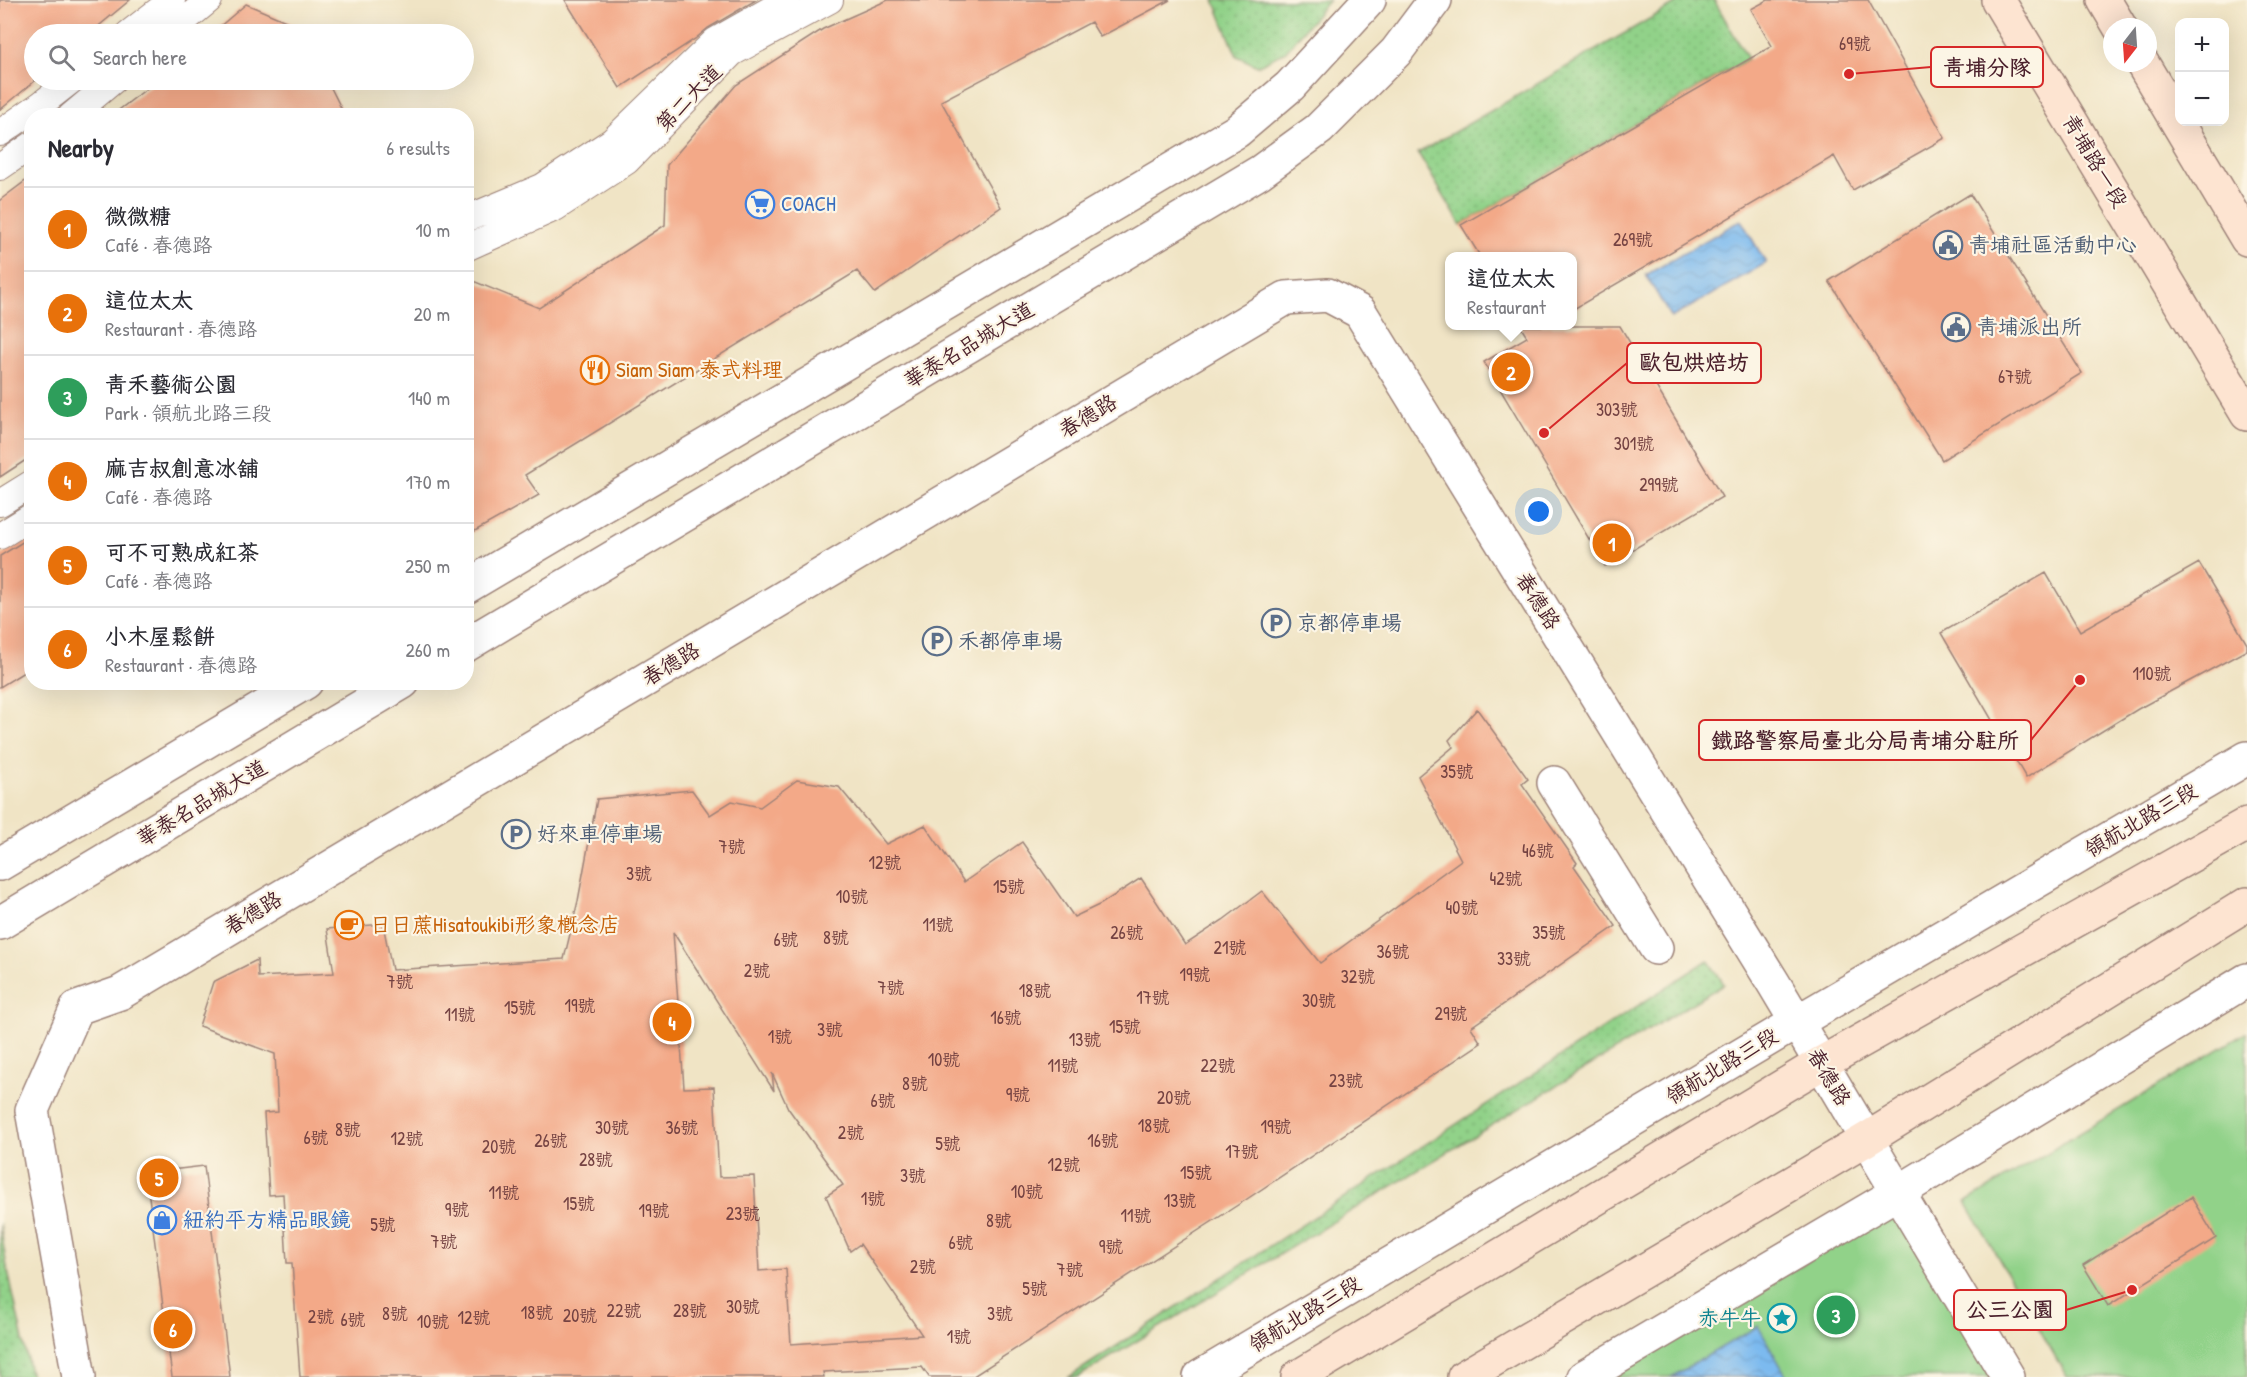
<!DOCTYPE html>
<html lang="en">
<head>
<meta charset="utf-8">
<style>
  :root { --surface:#fff; --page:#f7f7f7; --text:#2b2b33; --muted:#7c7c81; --line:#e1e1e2; --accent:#b5179e }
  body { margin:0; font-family:"Patrick Hand","LXGW WenKai TC",sans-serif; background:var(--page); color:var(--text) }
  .controls { position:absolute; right:18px; top:18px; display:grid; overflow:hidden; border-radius:12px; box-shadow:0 6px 24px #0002 }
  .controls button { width:54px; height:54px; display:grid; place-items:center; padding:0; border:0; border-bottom:2px solid var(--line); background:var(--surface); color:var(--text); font:30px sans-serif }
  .compass { position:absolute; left:2103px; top:18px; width:54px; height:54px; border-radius:50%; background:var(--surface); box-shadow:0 6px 24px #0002; rotate:197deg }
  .you { position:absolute; left:1539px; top:512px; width:21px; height:21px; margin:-15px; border:4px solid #fff; border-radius:50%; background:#1a73e8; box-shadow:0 0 0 9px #1a73e833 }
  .badge { display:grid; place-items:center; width:39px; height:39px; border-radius:50%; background:var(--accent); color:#fff; font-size:20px; font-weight:700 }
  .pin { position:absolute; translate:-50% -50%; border:3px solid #fff; box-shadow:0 2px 6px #0006 }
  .popup { position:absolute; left:1445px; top:252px; width:132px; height:78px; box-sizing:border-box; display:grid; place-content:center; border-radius:12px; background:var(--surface); filter:drop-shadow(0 2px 4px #0005); font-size:20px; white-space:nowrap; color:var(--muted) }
  .popup b { font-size:22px; color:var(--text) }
  .popup::after { content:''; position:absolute; left:50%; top:100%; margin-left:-12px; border:12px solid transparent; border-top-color:var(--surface) }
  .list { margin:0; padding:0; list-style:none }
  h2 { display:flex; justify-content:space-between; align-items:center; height:78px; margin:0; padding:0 24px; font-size:26px }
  h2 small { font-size:20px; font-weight:400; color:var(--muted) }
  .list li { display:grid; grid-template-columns:39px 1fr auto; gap:18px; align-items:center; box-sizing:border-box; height:84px; padding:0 24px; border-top:2px solid var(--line) }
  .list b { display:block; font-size:22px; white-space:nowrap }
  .list p { margin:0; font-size:20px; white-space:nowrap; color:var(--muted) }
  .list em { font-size:20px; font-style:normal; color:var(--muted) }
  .icon { flex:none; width:33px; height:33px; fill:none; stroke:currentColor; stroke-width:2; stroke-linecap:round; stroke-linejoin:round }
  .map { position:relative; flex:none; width:2247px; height:1377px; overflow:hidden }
  .search { position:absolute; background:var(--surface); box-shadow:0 6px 24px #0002; left:24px; top:24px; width:450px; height:66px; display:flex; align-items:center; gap:15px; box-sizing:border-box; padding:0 21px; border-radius:33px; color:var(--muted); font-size:22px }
  .panel { position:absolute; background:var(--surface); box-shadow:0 6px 24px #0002; left:24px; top:108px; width:450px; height:582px; border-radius:24px }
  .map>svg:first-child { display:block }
</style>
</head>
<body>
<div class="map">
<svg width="2247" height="1377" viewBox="0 0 2247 1377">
  <defs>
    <pattern id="grass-dots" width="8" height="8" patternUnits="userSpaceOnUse" patternTransform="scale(1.5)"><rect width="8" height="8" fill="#91d289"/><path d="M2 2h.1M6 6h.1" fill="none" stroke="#7fb476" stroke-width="1.8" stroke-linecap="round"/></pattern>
    <pattern id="water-waves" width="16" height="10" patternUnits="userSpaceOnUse" patternTransform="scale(1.5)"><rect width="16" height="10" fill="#7bbaef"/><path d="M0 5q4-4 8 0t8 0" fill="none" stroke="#6c9fcd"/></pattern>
  </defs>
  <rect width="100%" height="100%" fill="#fcf5e5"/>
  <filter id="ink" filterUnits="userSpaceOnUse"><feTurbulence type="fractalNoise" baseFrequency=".0167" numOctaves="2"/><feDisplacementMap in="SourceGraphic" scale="12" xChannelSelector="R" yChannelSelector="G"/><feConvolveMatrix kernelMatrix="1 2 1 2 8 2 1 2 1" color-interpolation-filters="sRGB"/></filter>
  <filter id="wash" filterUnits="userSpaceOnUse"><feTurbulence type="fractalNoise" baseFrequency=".008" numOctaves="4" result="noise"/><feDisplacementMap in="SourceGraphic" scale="24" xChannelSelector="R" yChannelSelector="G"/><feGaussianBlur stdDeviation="1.35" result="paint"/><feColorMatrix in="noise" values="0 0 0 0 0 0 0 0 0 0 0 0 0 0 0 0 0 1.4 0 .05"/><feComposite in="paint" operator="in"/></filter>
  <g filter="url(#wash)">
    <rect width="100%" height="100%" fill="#f0e4c5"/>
    <!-- grass -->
    <path fill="url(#grass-dots)" stroke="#6e785a" stroke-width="1.5" d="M1214,0h115l-44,52 -28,14 -20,-10z
      M1682,0h32l34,59 -287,166 -43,-72z
      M1708,960l16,24 -646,393h-9z
      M0,1223l6,39 25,115h-31z"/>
    <!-- park -->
    <path fill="#91d289" stroke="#6e785a" stroke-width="1.5" d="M2247,1032v345h-180l-101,-175z
      M1898,1209l100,168h-391z"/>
    <!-- water -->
    <path fill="url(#water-waves)" stroke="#626c8d" stroke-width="1.5" d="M1741,220l25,43 -95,55 -25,-43z
      M1758,1326l29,51h-116z"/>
    <g id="blocks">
      <!-- building -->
      <path fill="#f3a988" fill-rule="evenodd" d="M0,0h130l-41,34h-55v46h2l-36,30z
        M565,0h191l-48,28 -13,11 -75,49z
        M888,0h282l-70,37 -9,-15 -150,79 60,106 -126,86 -18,-22 -332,204 14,20 -73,41v-258l73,30 126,-83 2,-60 69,-80 87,-56z
        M1768,0h100l77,138 -92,52 -19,-34 -262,154v-54h-92l-19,-31 311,-179 -21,-37z
        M246,4l54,23 4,7h-93z
        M158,80h169l18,36h-234z
        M32,176v280l-32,21v-277z
        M1970,194l112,179 -140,87 -113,-179z
        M1520,326h100l102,171 -117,69 -121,-204 43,-25z
        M32,536v131l-32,20v-131z
        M2199,563l48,81v6l-109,59 -112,69 -85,-145 105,-60 34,58z
        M1477,709l51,70 -6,5 55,79 -3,3 42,60 -145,101 10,16 -234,156 -275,178h-43l-7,-10 -99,5 1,5h-524l-8,-114h-5l-4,-69 -14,1 -5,-82 14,-1 -3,-58 -76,-28 14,-44 44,-22 1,17 76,-4 -7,-44 56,-5 9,46 172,-11 14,-58 19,-102 95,-9 18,25 22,-14 28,6 37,-27 42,7 47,57 39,-19 39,57 58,-40 52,75 27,-13 40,-26 44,67 38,-25 39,-29 58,72 141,-103 -43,-84 35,-29 -4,-7zM673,932l101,159 -2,-18 16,35 55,77 -17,11 24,55 10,-7 62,91 -131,9 -5,-75 -27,2 -5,-95 -35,1 -5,-90 -30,1z
        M204,1166l26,211h-58l-26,-204z
        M2191,1197l25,41 -108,68 -25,-41z"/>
    </g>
  </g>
  <g filter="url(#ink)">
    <use href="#blocks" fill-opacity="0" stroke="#9d8278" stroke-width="1.5"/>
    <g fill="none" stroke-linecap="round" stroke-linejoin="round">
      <!-- pedestrian casing -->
      <g stroke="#9d8278" stroke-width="28">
        <path id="pedestrian" d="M128,34l44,-34
          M168,34l41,-34
          M71,116l43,-36
          M0,133l40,-28 32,-25
          M0,167l32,-22
          M466,219l76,-32 70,-46 103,-100 72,-41
          M466,248l89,-40 72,-47 105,-108 98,-53
          M0,503l32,-20
          M0,536l32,-20"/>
      </g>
      <!-- minor casing -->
      <g stroke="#9d8278" stroke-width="36">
        <path id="minor" d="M466,587l771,-456 53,-45 79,-86
          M466,645l794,-473 59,-43 77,-77 39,-52
          M1554,783l102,165
          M0,864l306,-182
          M0,923l403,-241
          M79,1377l-47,-267 45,-102 43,-15 1166,-695 42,-3 32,17 414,672 234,393"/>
      </g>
      <!-- tertiary casing -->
      <g stroke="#9d8278" stroke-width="36">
        <path id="tertiary" d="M1200,1377l597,-355 450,-264
          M1584,1377l313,-184 350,-213"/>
      </g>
      <!-- secondary casing -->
      <g stroke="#9d8278" stroke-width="36">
        <path id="secondary" d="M1998,0l249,414
          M2104,0l16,27
          M2142,63l105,176
          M1298,1377l522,-313 427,-240
          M1464,1377l403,-238 380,-235"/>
      </g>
      <!-- pedestrian -->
      <use href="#pedestrian" stroke="#fff" stroke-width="26"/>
      <!-- minor -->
      <use href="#minor" stroke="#fff" stroke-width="33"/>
      <!-- tertiary -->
      <use href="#tertiary" stroke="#fff" stroke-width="33"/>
      <!-- secondary -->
      <use href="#secondary" stroke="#fde4d1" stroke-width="33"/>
    </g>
  </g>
  <!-- icons -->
  <defs>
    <g id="supermarket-ring" transform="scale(1.5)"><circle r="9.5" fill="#fcf5e5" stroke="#3f7fe0" stroke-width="1.5"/><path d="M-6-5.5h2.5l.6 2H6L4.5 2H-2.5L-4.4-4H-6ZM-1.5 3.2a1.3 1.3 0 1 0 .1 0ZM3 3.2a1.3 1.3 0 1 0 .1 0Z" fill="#3f7fe0"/></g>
    <g id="civic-ring" transform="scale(1.5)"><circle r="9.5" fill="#fcf5e5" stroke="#5c6f8a" stroke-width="1.5"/><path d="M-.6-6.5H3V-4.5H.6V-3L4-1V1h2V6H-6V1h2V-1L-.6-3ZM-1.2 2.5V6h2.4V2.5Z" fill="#5c6f8a"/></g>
    <g id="restaurant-ring" transform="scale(1.5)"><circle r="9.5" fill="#fcf5e5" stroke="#e8710a" stroke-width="1.5"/><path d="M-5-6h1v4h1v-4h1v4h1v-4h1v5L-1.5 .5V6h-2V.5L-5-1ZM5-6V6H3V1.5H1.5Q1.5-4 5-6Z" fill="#e8710a"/></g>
    <g id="parking-ring" transform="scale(1.5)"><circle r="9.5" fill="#fcf5e5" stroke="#5c6f8a" stroke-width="1.5"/><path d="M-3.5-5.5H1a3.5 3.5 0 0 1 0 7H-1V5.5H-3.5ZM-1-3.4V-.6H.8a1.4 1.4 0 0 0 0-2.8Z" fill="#5c6f8a"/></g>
    <g id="cafe-ring" transform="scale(1.5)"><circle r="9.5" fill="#fcf5e5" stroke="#e8710a" stroke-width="1.5"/><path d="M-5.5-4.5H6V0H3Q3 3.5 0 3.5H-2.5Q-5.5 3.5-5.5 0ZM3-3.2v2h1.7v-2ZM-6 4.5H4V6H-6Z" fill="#e8710a"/></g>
    <g id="shop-ring" transform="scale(1.5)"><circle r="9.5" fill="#fcf5e5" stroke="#3f7fe0" stroke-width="1.5"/><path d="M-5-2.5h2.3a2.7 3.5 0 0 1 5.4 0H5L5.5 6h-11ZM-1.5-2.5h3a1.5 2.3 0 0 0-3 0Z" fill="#3f7fe0"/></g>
    <g id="sight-ring" transform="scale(1.5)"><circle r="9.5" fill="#fcf5e5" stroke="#0f9aa8" stroke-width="1.5"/><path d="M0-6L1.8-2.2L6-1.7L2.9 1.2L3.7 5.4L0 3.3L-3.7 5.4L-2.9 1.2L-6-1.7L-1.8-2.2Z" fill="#0f9aa8"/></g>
  </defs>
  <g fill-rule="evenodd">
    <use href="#supermarket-ring" x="760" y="204"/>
    <use href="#civic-ring" x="1948" y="245"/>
    <use href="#civic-ring" x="1956" y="327"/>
    <use href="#restaurant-ring" x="595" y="370"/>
    <use href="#parking-ring" x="1276" y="623"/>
    <use href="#parking-ring" x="937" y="641"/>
    <use href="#parking-ring" x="516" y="834"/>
    <use href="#cafe-ring" x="349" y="925"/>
    <use href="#shop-ring" x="162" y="1220"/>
    <use href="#sight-ring" x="1782" y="1318"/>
  </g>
  <g text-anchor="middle" stroke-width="4.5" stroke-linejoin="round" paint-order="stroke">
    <!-- number labels -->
    <g font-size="18" fill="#744242">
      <text x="1855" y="50">69號</text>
      <text x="1633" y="246">269號</text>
      <text x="2015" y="383">67號</text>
      <text x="1617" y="416">303號</text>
      <text x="1634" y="450">301號</text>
      <text x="1659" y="491">299號</text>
      <text x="2152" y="680">110號</text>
      <text x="1457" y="778">35號</text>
      <text x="732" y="853">7號</text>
      <text x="1538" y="857">46號</text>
      <text x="885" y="869">12號</text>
      <text x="639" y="880">3號</text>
      <text x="1506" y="885">42號</text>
      <text x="1009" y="893">15號</text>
      <text x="852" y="903">10號</text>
      <text x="1462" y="914">40號</text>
      <text x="938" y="931">11號</text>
      <text x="1127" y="939">26號</text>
      <text x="1549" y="939">35號</text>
      <text x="836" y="944">8號</text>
      <text x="786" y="946">6號</text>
      <text x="1230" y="954">21號</text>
      <text x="1393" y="958">36號</text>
      <text x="1514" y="965">33號</text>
      <text x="757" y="977">2號</text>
      <text x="1195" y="981">19號</text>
      <text x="1358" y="983">32號</text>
      <text x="400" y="988">7號</text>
      <text x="891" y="994">7號</text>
      <text x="1035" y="997">18號</text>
      <text x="1153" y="1004">17號</text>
      <text x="1319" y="1007">30號</text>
      <text x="580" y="1012">19號</text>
      <text x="520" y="1014">15號</text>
      <text x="1451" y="1020">29號</text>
      <text x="460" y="1021">11號</text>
      <text x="1006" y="1024">16號</text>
      <text x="1125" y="1033">15號</text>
      <text x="830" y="1036">3號</text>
      <text x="780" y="1043">1號</text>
      <text x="1085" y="1046">13號</text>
      <text x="944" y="1066">10號</text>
      <text x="1063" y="1072">11號</text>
      <text x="1218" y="1072">22號</text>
      <text x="1346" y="1087">23號</text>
      <text x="915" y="1090">8號</text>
      <text x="1018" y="1101">9號</text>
      <text x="1174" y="1104">20號</text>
      <text x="883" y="1107">6號</text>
      <text x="1154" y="1132">18號</text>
      <text x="1276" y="1133">19號</text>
      <text x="612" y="1134">30號</text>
      <text x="682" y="1134">36號</text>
      <text x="348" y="1136">8號</text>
      <text x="851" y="1139">2號</text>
      <text x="316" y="1144">6號</text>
      <text x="407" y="1145">12號</text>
      <text x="551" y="1147">26號</text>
      <text x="1103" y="1147">16號</text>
      <text x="948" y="1150">5號</text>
      <text x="499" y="1153">20號</text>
      <text x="1242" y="1158">17號</text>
      <text x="596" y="1166">28號</text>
      <text x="1064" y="1171">12號</text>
      <text x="1196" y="1179">15號</text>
      <text x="913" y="1182">3號</text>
      <text x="1027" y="1198">10號</text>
      <text x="504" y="1199">11號</text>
      <text x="873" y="1205">1號</text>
      <text x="1180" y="1207">13號</text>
      <text x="579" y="1210">15號</text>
      <text x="457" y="1216">9號</text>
      <text x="654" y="1217">19號</text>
      <text x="743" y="1220">23號</text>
      <text x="1136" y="1222">11號</text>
      <text x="999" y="1227">8號</text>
      <text x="383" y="1231">5號</text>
      <text x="444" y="1248">7號</text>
      <text x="961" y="1249">6號</text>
      <text x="1111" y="1253">9號</text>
      <text x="923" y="1273">2號</text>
      <text x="1070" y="1276">7號</text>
      <text x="1035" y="1295">5號</text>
      <text x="743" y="1313">30號</text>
      <text x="624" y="1317">22號</text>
      <text x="690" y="1317">28號</text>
      <text x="537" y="1319">18號</text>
      <text x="395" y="1320">8號</text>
      <text x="1000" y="1320">3號</text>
      <text x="580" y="1322">20號</text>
      <text x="321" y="1323">2號</text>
      <text x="474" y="1324">12號</text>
      <text x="353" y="1326">6號</text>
      <text x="433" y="1328">10號</text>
      <text x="959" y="1343">1號</text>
    </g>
    <!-- street labels -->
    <g font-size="21" fill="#4a1f2b" stroke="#fcf5e5">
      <text transform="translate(689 98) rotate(-46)" y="7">第二大道</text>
      <text transform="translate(2095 161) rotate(59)" y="7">青埔路一段</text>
      <text transform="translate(969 345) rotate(-31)" y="7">華泰名品城大道</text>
      <text transform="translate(1088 416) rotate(-31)" y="7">春德路</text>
      <text transform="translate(1538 601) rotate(58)" y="7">春德路</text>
      <text transform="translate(671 664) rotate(-31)" y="7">春德路</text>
      <text transform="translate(202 803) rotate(-31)" y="7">華泰名品城大道</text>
      <text transform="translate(2141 820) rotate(-30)" y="7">領航北路三段</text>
      <text transform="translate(253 913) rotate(-31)" y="7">春德路</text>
      <text transform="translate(1722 1066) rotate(-31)" y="7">領航北路三段</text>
      <text transform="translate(1829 1077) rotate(59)" y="7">春德路</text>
      <text transform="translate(1305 1314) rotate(-31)" y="7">領航北路三段</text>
    </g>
    <!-- shop labels -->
    <g font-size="21" fill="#366cbe" stroke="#fcf5e5" text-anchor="start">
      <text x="781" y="211">COACH</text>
      <text x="183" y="1227">紐約平方精品眼鏡</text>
    </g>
    <!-- service labels -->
    <g font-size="21" fill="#4e5e75" stroke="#fcf5e5" text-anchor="start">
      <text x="1969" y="252">青埔社區活動中心</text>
      <text x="1977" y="334">青埔派出所</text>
      <text x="1297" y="630">京都停車場</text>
      <text x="958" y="648">禾都停車場</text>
      <text x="537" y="841">好來車停車場</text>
    </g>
    <!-- food labels -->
    <g font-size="21" fill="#c56008" stroke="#fcf5e5" text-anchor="start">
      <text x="616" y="377">Siam Siam 泰式料理</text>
      <text x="370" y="932">日日蔗Hisatoukibi形象概念店</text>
    </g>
    <!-- culture labels -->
    <g font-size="21" fill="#0d838f" stroke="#fcf5e5" text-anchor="end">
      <text x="1761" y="1325">赤牛牛</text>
    </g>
  </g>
  <!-- callouts -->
  <path fill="none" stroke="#d62828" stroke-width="2" d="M1849 74L1931 67M1544 433L1627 363M2080 680L2031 740M2132 1290L2066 1310"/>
  <g fill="#d62828" stroke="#fcf5e5" stroke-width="2">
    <circle cx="1849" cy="74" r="6"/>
    <circle cx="1544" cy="433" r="6"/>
    <circle cx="2080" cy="680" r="6"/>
    <circle cx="2132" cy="1290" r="6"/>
  </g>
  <g fill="#fcf5e5" stroke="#d62828" stroke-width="2">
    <rect x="1931" y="47" width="112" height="40" rx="6"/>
    <rect x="1627" y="343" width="134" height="40" rx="6"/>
    <rect x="1699" y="720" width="332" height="40" rx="6"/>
    <rect x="1954" y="1290" width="112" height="40" rx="6"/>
  </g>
  <g font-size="22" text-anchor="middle" font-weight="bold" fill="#4a1f2b">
    <text x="1987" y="75">青埔分隊</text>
    <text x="1694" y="370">歐包烘焙坊</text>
    <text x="1865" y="748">鐵路警察局臺北分局青埔分駐所</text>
    <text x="2010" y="1317">公三公園</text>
  </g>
</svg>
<div class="controls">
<button>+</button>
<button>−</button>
</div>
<svg class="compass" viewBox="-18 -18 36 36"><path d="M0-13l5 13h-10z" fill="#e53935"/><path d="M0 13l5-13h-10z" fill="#7c7c81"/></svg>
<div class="you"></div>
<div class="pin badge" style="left:1612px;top:543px;background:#e8710a">1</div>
<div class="pin badge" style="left:1511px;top:372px;background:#e8710a">2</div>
<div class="popup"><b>這位太太</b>Restaurant</div>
<div class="pin badge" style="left:1836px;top:1315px;background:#2e9e5b">3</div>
<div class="pin badge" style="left:672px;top:1022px;background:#e8710a">4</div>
<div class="pin badge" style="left:159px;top:1178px;background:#e8710a">5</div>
<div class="pin badge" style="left:173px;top:1329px;background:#e8710a">6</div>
<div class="search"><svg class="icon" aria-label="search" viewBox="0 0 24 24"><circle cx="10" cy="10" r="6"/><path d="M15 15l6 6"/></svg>Search here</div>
<section class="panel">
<h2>Nearby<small>6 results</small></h2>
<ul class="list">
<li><span class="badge" style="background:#e8710a">1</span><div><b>微微糖</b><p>Café · 春德路</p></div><em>10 m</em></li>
<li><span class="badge" style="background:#e8710a">2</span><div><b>這位太太</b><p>Restaurant · 春德路</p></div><em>20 m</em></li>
<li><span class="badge" style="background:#2e9e5b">3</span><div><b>青禾藝術公園</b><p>Park · 領航北路三段</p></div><em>140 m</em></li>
<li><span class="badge" style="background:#e8710a">4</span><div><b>麻吉叔創意冰舖</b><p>Café · 春德路</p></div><em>170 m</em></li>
<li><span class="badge" style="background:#e8710a">5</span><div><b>可不可熟成紅茶</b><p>Café · 春德路</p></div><em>250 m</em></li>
<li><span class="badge" style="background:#e8710a">6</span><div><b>小木屋鬆餅</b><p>Restaurant · 春德路</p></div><em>260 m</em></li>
</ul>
</section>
</div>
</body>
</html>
